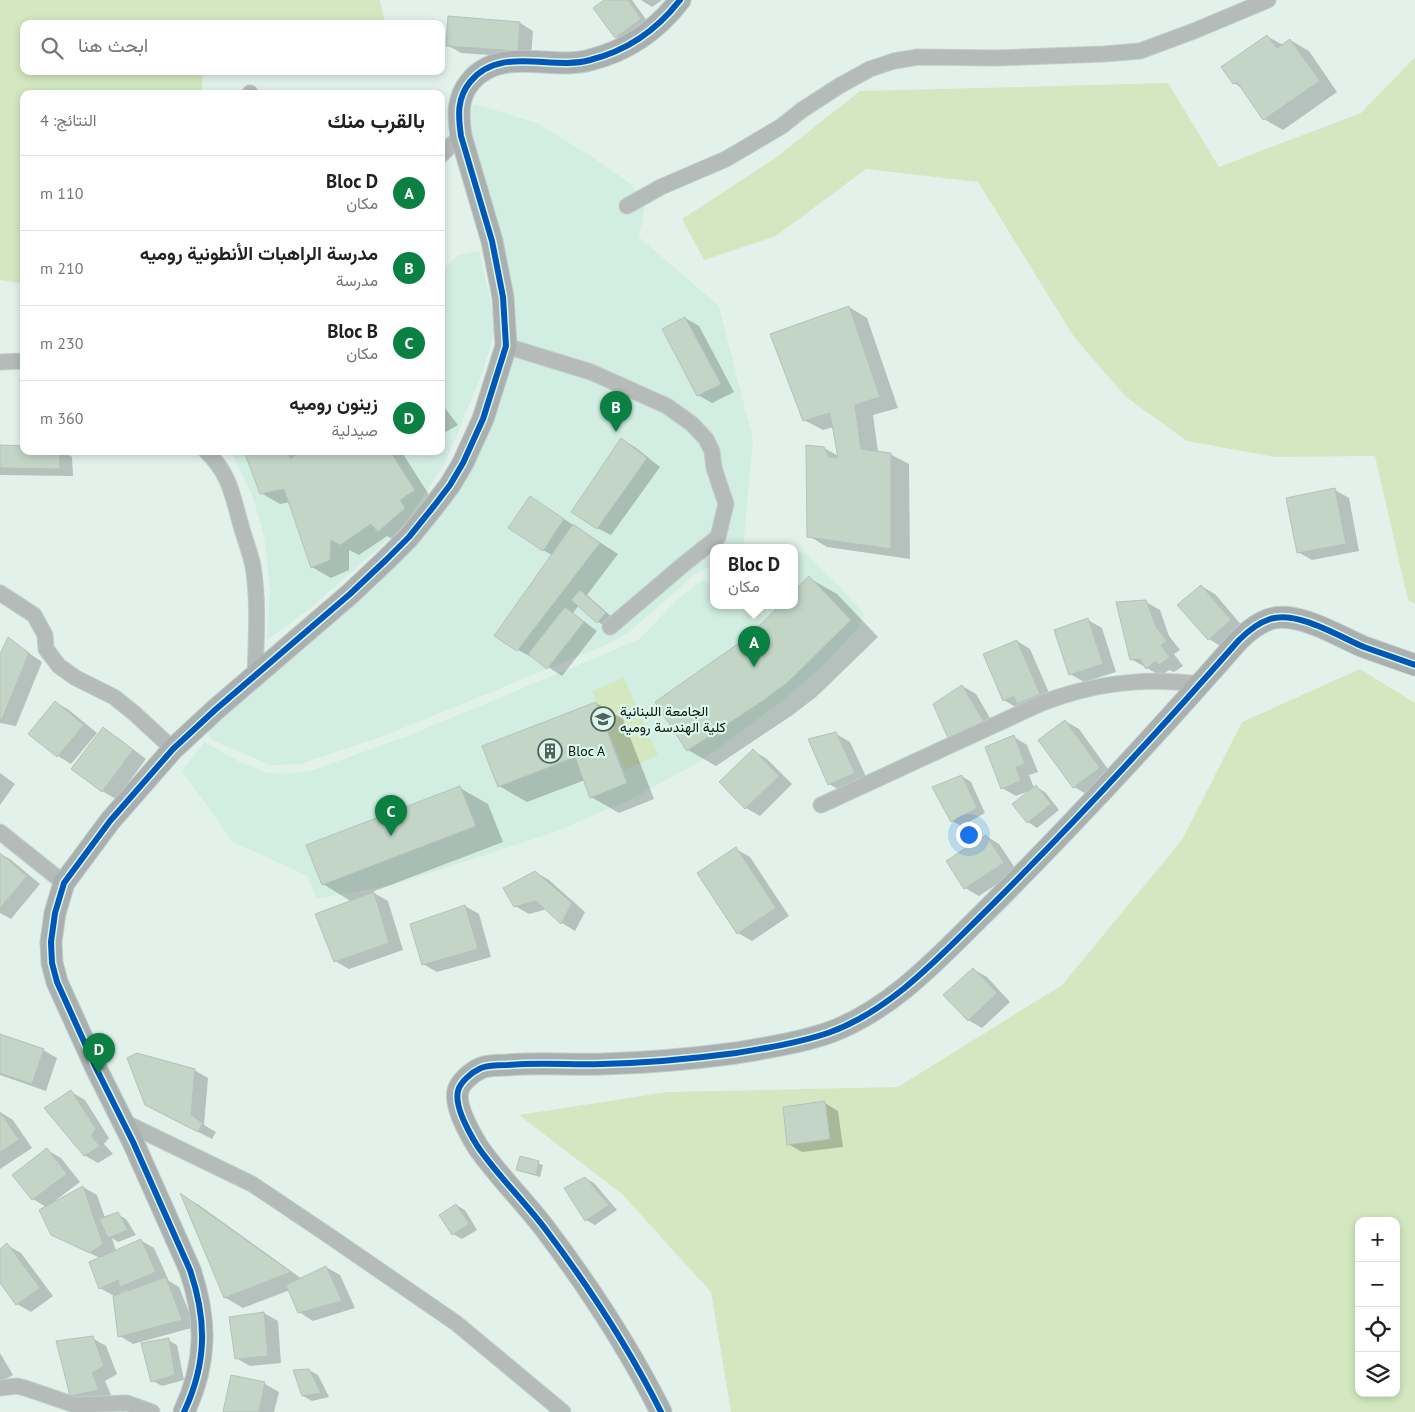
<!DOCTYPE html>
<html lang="ar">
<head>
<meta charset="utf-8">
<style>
  :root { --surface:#fff; --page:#f6f6f6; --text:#222; --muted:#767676; --line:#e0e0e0; --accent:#0b8043 }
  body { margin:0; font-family:"PT Sans",Vazirmatn,sans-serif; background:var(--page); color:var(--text); direction:rtl }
  .controls { position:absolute; right:15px; bottom:15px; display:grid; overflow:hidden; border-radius:10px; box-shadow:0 2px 8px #0003 }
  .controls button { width:45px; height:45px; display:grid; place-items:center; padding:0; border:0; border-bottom:1px solid var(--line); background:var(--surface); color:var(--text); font:25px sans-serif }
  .you { position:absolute; left:968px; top:834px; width:18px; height:18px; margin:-12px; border:4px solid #fff; border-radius:50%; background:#1a73e8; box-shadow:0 0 0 8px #1a73e833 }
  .badge { display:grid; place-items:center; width:32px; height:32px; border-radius:50%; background:var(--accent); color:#fff; font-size:16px; font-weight:700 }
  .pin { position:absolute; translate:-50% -41px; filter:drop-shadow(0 1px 2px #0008) }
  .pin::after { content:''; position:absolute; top:26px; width:18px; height:15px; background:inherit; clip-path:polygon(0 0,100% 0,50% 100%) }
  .popup { position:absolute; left:710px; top:544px; width:88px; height:65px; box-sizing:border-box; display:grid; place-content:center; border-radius:10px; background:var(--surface); filter:drop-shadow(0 1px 4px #0005); font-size:16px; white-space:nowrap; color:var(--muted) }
  .popup b { font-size:19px; color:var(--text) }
  .popup::after { content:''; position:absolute; left:50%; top:100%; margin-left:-10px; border:10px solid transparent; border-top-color:var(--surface) }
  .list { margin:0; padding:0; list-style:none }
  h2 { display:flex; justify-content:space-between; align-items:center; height:65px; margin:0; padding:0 20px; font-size:21px }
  h2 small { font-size:16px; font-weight:400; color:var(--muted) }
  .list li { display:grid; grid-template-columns:32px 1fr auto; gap:15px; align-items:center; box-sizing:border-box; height:75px; padding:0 20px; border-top:1px solid var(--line) }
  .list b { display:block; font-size:19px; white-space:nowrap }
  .list p { margin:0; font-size:16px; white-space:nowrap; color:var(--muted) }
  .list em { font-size:16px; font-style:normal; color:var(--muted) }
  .icon { flex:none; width:28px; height:28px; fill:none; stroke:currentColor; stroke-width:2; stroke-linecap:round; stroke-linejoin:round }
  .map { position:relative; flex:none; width:1415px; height:1412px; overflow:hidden; direction:ltr }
  .search { position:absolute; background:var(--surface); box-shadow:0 2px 8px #0003; left:20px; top:20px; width:425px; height:55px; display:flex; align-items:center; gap:12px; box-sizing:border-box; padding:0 18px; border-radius:10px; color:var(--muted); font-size:19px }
  .panel { position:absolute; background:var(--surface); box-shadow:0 2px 8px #0003; left:20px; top:90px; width:425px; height:365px; border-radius:10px; direction:rtl }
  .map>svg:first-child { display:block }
</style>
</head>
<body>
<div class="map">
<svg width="1415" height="1412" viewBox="0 0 1415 1412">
  <rect width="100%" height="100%" fill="#e2f2eb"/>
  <!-- built -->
  <path fill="#d2ede2" d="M474,104l63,19 52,32 42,29 14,21 -6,32 80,69 34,134 -10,108h-29v17l-19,9 -65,57 -22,13 -219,90 -89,30 -29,1 -48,-20 -13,-7 -4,-10 230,-216 76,-166 -47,-231z
    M479,251l17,75 -13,45 -38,92 -42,63 -91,81 -45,33 3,-54 -6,-50 -11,-39 -22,-46h210v-180l16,-15z
    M794,550l12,4 33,32 25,28 -5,13 -38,40 -40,35 -85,62 -69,37 -78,33 -155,51 -78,14 -8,-23 -75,-34 -51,-71 22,-29 34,19 30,12 21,1 21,-3 98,-35 230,-96 40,-41 25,-19 11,4v22h80z"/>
  <!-- green -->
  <path fill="#d3e8c0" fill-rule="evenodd" d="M0,0h380l5,24h-361v47h178v23h-178v190l-24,-4z
    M1415,57v547l-7,-4 -33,-144 -100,1 -88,-16 -61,-44 -52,-60 -96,-155 -112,-13 -90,67 -72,24 -22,-41 92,-60 86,-68 308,-8 51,84 142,-54z
    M1360,669l55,34v709h-684l-20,-120 -89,-98 -103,-79 148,-23 231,-5 164,-102 120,-145 60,-118zM1359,1221h37v172h-37z
    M624,678l34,77 -33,15 -33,-79z"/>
  <!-- shadow -->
  <path fill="#0003" fill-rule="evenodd" d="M606,0h26l18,25 -25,17 -9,-5z
    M641,0h21l-10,7z
    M520,23l13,8 -2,27 -70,-5 -14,-8z
    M1268,37l15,8 7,-5 19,11 28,41 -54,38 -19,-11 -21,-30 -9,-6z
    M849,307l18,11 31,90 -25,7 5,37 12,2 19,10 1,95 -83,-12 -18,-11 15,-88 16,9 -6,-30 -11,3 -19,-10z
    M685,318l14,8 35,66 -22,11 -14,-8z
    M441,403l17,22 -14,8 -3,-2z
    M621,439l14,8 25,20 -49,68 -14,-7z
    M0,447l24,4h39l9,6 1,19 -73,-1z
    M252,451h44l2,3 5,-3h98l32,50 -36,41 -10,-6 -28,19 -10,-5v20l-18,8 -19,-11 -22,-65 -10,2 -19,-11z
    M1335,490l14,8 10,53 -47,9 -14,-8z
    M544,506l74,48 -31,41 27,24 -7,8 -9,-5 -19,-17 -6,8 24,18 -35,45 -25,-16 -19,-10 34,-95 -9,-5z
    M809,578l28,16 41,43 -62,60 -25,19 -75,50 -28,-16 62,-113 31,-31h13v-13z
    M1201,586l14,8 29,34 -22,19 -13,-8z
    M1146,602l14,8 9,26 11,14 -6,4 9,12 -9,6 -5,-2 -8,6 -30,-17z
    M1088,620l14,8 14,44 -32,10 -14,-8z
    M8,639l34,23 -26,64 -16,-3v-65z
    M1017,641l13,8 23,53 -36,6 -13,-8z
    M962,686l14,8 21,36 -34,15 -14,-8z
    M55,702l14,8 28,23 -26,31 -13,-8z
    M596,703l27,16 31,80 -35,14 -28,-16 -6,-17 -58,22 -28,-16z
    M1065,721l14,8 34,47 -25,19 -14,-8z
    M103,729l14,8 29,22 -30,40 -14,-8z
    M836,734l14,8 18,39 -25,11 -14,-8z
    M1014,737l13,8 11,27 -9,3 5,13 2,-1 9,5 14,18 -22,18 -9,-6 3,-32 -15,6 -14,-8z
    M754,751l13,8 25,25 -32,32 -14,-8z
    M0,773l15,11 -15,21z
    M962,776l9,6 14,31 -24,13 -9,-5z
    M460,788l28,16 15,38 -131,50 16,9 15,49 -54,19 -14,-8 17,-59 -29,-18z
    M986,836l13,8 18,27 -38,25 -14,-8 -18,-27z
    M736,849l14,8 39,59 -37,25 -14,-8z
    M0,854l10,5 30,25 -29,35 -11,-6z
    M535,872l14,8 36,32 -10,19 -13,-8 -15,-14 -18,5 -14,-8z
    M465,906l14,8 12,43 -54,15 -14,-8z
    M973,969l14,8 23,25 -28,26 -14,-8z
    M0,1035l43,15 14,8 -11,33 -46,-16z
    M194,1070l14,8 -4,47 12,7 -4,7 -66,-34z
    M71,1092l14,8 24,38 -5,6 9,10 -15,9 -14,-8z
    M825,1103l13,8 5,36 -41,5 -14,-8z
    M0,1112l13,8 19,28 -32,21z
    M47,1150l14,8 19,24 -24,18 1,1 26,-14 14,8 8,23 12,-4 9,5 10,16 -18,7 -6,-4 4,13 24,-11 14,8 15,33 10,6 16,40 -62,17 -13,-8 -6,-40 -14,-8v-30l-33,-16 -21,-35 -13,-8zM127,1290l2,2 -8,3 -1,-2z
    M521,1158l22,7 -3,12 -22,-7z
    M585,1178l9,5 23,27 -22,15 -9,-5z
    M183,1196l16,9 103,74 24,-12 14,8 15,33 -42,13 -14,-9 -9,-22 -47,18 -19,-11z
    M456,1205l9,5 12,20 -15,9 -9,-5z
    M7,1245l14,8 32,43 -22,16 -14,-8 -17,-23v-31z
    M264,1313l14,8 3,42 -31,3 -14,-8z
    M92,1338l14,8 11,28 -12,7 7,16 -27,6 -14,-8z
    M168,1340l9,5 7,35 -22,6 -9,-5z
    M0,1353l13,22 -13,7z
    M309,1370l9,5 11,22 -17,4 -9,-5z
    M232,1377l33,7 14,8 -5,20h-49z"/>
  <!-- building -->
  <path fill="#c2d5c7" stroke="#b7c1bb" d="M604,0h24l13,19 -26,19 -22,-30z
    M448,16l72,6 -2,29 -72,-5z
    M1267,35l10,13 13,-9 30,42 -57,39 -26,-38 -4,2 -12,-17z
    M849,306l31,91 -25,8 6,44 30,4v96l-84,-12 -1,-92 18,2 5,10 9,1 -8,-45 -27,8 -33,-87z
    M685,317l36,67 -24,12 -35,-67z
    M24,377v38l-4,-37z
    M621,438l26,20 -50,71 -26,-17z
    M0,445l24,1v5h35l1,18 -60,-1z
    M250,451h36l5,8 10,-8h89l25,39 -15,10 5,8 -27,24 -7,-8 -31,21 -9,-5 -1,20 -19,8 -27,-79 -24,5 -15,-40z
    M1335,488l11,56 -49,9 -11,-55z
    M530,496l34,23 -21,32 -35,-23z
    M573,524l27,19 -83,108 -23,-15z
    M809,576l42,44 -63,62 -24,18 -77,51 -32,-49 94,-66 30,-30h15v-15z
    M1201,585l30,35 -23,20 -31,-35z
    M580,590l26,23 -9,10 -26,-23z
    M1146,600l10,27 11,14 -6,5 9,11 -11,8 -3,-4 -10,8 -6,-10 -10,1 -14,-58z
    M565,607l19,15 -37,47 -19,-15z
    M1088,618l15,46 -34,11 -15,-45z
    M8,637l21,16 -27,66h-2v-65z
    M1017,640l23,54 -23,10 -3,-8 -11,5 -20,-47z
    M962,685l22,37 -36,16 -15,-34z
    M55,701l29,24 -27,32 -29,-23z
    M596,702l31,81 -37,15 -15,-41 -77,30 -16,-41z
    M1065,720l35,48 -27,20 -35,-48z
    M103,727l30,23 -31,42 -31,-23z
    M836,732l19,41 -27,12 -20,-46z
    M1014,735l11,29 -9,3 5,14 -20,8 -16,-42z
    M753,749l26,27 -34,33 -26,-27z
    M962,775l15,33 -26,14 -19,-35z
    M1036,785l15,19 -24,19 -15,-19z
    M460,786l16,40 -154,59 -16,-40z
    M986,835l18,28 -40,26 -18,-28z
    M736,847l40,61 -39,26 -40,-61z
    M0,853l27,23 -27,32z
    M535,871l37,32 -11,21 -25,-23 -22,6 -11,-19z
    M374,892l15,51 -55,19 -19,-48z
    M465,905l13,44 -56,16 -12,-41z
    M973,968l24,25 -29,28 -25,-26z
    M0,1034l44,15 -12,35 -32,-11z
    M137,1053l58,16 -4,46 12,8 -5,9 -53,-27 -18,-47z
    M71,1090l25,39 -5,7 9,10 -16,10 -40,-48z
    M825,1101l5,38 -43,6 -4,-38z
    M0,1112l19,28 -19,12z
    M47,1148l20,26 -35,26 -20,-25z
    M520,1156l19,5 -3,14 -20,-5z
    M585,1177l24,28 -24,16 -21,-33z
    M83,1186l20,58 -13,9 -39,-18 -12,-25z
    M180,1193l111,79 -67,26z
    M456,1204l13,20 -17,11 -13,-20z
    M118,1212l10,18 -20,8 -9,-19z
    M141,1239l15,33 -36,15 -2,-7 -19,9 -10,-27z
    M7,1243l33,45 -24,17 -16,-22v-34z
    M326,1266l16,35 -44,12 -12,-28z
    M166,1277l16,43 -64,17 -5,-41z
    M264,1312l4,44 -33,3 -6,-42z
    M93,1336l11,30 -12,7 7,17 -29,6 -14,-55z
    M169,1338l6,37 -24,7 -10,-39z
    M309,1369l12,24 -19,3 -9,-26z
    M231,1375l34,7 -6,30h-36z"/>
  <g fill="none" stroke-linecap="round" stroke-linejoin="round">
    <!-- street casing -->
    <g stroke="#c1cdc8" stroke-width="17">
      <path id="street" d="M250,93l1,1
        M441,155l20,-19
        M627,206l34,-19 65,-28 56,-33 20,-16 37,-24 31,-17 24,-8 24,-4 78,1 108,-4 36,-3 54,-20 74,-31
        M506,346l85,26 76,34 25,18 14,15 6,12 2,17 12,36 -8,33 -34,27 -74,63
        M0,362l24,-1
        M206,451c23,22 26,42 34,71 4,15 10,30 13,44 6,37 3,74 2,111
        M0,593l34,22 11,20 1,14 13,17 17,12 38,19 20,16 39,36
        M821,805l221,-102c52,-20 102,-26 158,-19
        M0,832l64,51
        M124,1122l128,62 76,51 128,88 107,89
        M0,1388l17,-2 8,2 50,17 52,-2 25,9"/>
    </g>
    <!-- secondary casing -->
    <g stroke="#c1cdc8" stroke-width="23">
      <path id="secondary" d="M184,1412c23,-49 23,-92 6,-142l-57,-128 -37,-74 -39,-86 -5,-19 -1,-21 4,-29 9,-30 46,-62 63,-72 42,-39 135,-116 36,-34 23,-23 25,-31 16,-21 13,-22 20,-44 23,-73 -3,-49 -11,-56 -31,-105c-3,-21 -4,-38 9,-54 30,-37 81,-11 120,-22 36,-9 67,-30 90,-60
        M661,1412c-32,-64 -72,-125 -115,-182 -21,-28 -48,-54 -68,-83 -8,-13 -24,-41 -20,-56 2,-9 14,-19 23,-23 8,-3 18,-3 26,-3 32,-3 63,0 95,-1 45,-1 89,-5 134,-11 30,-5 62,-10 92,-20 65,-23 115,-80 163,-127 86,-86 168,-175 248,-266 9,-9 19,-17 31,-21 27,-9 70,18 94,28 17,6 34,12 51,18"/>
    </g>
    <!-- street -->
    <use href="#street" stroke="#b4bbb9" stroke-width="15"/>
    <!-- secondary -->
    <use href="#secondary" stroke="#a9b0af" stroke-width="21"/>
    <!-- cycleway casing -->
    <g stroke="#dcf8ec" stroke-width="9">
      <path id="cycleway" d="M184,1412c23,-49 23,-92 6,-142l-57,-128 -37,-74 -39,-86 -5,-19 -1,-21 4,-29 9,-30 46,-62 63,-72 42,-39 135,-116 36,-34 23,-23 25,-31 16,-21 13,-22 20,-44 23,-73 -3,-49 -11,-56 -31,-105c-3,-21 -4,-38 9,-54 30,-37 81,-11 120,-22 36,-9 67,-30 90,-60
        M661,1412c-32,-64 -72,-125 -115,-182 -21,-28 -48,-54 -68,-83 -8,-13 -24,-41 -20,-56 2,-9 14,-19 23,-23 8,-3 18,-3 26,-3 32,-3 63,0 95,-1 45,-1 89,-5 134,-11 30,-5 62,-10 92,-20 65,-23 115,-80 163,-127 86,-86 168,-175 248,-266 9,-9 19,-17 31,-21 27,-9 70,18 94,28 17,6 34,12 51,18"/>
    </g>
    <!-- cycleway -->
    <use href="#cycleway" stroke="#0057b8" stroke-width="6"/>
  </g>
  <!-- icons -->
  <defs>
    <g id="university-ring" transform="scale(1.25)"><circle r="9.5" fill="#dcf8ec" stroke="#55615c" stroke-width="1.5"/><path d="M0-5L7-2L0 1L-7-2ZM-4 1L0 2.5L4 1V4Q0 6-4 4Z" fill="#55615c"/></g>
    <g id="building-ring" transform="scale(1.25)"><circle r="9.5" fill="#dcf8ec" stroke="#55615c" stroke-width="1.5"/><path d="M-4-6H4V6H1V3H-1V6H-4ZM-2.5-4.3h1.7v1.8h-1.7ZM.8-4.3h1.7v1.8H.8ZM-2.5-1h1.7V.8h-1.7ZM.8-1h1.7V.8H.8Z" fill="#55615c"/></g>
  </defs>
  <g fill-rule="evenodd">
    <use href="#university-ring" x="603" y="719"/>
    <use href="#building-ring" x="550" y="751"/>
  </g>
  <g text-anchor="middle" stroke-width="4.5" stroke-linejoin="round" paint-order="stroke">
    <!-- poi labels -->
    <g font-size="14" fill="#09130f" stroke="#dcf8ec" text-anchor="start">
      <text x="620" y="716">الجامعة اللبنانية<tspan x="620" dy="16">كلية الهندسة روميه</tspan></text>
      <text x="568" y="756">Bloc A</text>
    </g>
  </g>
</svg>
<div class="controls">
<button>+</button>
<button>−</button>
<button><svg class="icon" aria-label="locate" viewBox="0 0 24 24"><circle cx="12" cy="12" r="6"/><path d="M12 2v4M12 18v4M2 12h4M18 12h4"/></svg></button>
<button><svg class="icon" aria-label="layers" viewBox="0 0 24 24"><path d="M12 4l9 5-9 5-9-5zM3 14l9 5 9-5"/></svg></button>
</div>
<div class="you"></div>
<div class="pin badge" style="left:754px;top:667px">A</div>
<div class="popup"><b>Bloc D</b>مكان</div>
<div class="pin badge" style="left:616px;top:432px">B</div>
<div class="pin badge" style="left:391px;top:836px">C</div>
<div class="pin badge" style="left:99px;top:1074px">D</div>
<div class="search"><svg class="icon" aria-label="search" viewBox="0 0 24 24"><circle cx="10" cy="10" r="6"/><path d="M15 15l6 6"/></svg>ابحث هنا</div>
<section class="panel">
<h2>بالقرب منك<small>النتائج: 4</small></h2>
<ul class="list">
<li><span class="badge">A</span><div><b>Bloc D</b><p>مكان</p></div><em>110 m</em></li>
<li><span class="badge">B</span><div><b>مدرسة الراهبات الأنطونية روميه</b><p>مدرسة</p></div><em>210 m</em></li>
<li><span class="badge">C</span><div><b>Bloc B</b><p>مكان</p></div><em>230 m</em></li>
<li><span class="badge">D</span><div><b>زينون روميه</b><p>صيدلية</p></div><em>360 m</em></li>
</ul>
</section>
</div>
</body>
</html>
